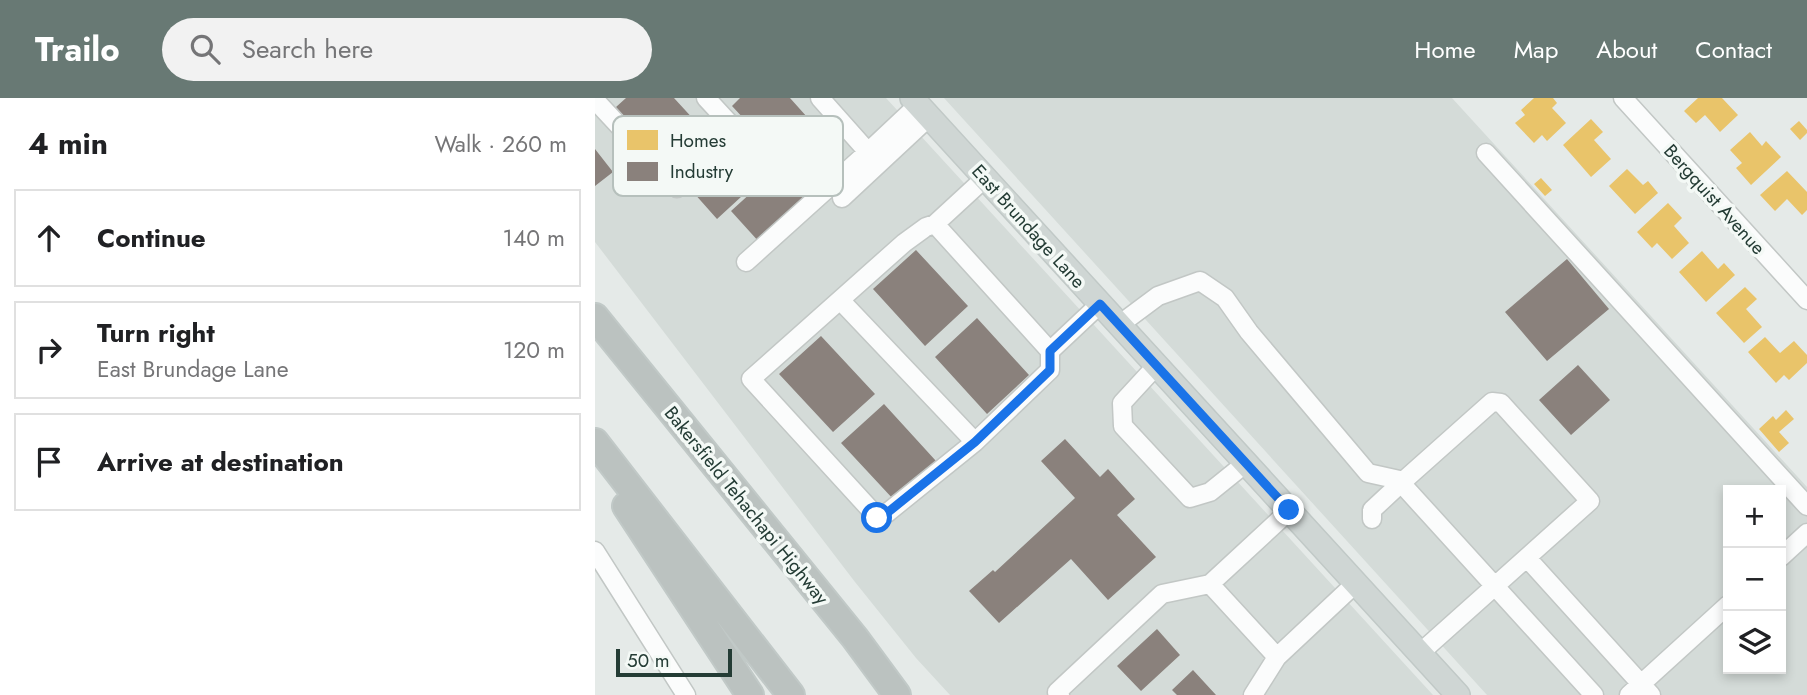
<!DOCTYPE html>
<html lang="en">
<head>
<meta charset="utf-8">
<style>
  :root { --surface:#fff; --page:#f2f2f2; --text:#202124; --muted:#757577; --line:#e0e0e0; --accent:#687974 }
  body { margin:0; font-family:Jost,sans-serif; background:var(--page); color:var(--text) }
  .controls { position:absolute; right:21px; bottom:21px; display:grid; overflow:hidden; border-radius:0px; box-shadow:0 4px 10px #0003 }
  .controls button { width:63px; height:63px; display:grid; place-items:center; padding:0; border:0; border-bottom:2px solid var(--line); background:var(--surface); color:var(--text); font:35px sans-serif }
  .scale { position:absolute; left:21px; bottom:18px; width:116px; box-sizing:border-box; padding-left:7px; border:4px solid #243c35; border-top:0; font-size:19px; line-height:24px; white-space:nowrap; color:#243c35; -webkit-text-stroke:5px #f4f9f6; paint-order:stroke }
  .stop { position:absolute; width:21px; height:21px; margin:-16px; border:5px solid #1a73e8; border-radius:50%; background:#fff }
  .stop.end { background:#1a73e8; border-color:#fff; box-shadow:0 2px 7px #0008 }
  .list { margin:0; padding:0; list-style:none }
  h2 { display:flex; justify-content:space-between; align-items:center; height:91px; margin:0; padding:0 28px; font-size:30px }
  h2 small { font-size:23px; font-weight:400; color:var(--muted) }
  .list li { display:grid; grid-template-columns:46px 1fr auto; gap:21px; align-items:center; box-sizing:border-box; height:98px; margin:0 14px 14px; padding:0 14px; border:2px solid var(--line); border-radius:0px }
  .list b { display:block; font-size:26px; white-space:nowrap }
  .list p { margin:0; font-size:23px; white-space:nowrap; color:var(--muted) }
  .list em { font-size:23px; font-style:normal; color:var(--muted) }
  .icon { flex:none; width:38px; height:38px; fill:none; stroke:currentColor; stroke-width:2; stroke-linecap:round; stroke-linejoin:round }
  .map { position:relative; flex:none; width:1212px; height:597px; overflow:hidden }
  header { display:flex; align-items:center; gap:42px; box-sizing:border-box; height:98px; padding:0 35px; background:var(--accent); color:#fff }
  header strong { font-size:33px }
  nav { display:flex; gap:38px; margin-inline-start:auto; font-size:24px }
  .search { width:490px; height:63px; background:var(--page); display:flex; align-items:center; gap:18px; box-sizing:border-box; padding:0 24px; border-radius:38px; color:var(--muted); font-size:26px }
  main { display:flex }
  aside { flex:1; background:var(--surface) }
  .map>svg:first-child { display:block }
</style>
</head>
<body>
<header>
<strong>Trailo</strong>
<div class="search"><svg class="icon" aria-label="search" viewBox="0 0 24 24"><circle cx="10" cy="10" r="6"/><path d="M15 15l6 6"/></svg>Search here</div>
<nav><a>Home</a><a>Map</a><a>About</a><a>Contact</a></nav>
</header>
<main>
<aside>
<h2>4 min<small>Walk · 260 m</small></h2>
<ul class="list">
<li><svg class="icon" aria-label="ahead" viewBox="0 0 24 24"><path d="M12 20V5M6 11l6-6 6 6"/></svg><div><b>Continue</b></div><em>140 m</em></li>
<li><svg class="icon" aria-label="right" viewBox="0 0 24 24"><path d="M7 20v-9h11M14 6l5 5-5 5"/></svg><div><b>Turn right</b><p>East Brundage Lane</p></div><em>120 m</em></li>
<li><svg class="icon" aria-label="arrive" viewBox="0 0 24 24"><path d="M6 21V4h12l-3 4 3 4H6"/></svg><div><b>Arrive at destination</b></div></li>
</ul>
</aside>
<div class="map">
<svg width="1212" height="597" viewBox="0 0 1212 597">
  <rect width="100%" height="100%" fill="#e5eae8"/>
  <!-- built -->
  <path fill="#d4dbd8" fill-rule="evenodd" d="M0,0h291l547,597h-483l-34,-37 -61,-76 -260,-340z
    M349,0h508l355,389v208h-320zM1133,392h53v179h-53z"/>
  <!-- homes -->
  <path fill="#e9c46a" d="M939,0h19l4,5 -5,5 14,15 -19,18 -5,-6 -8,8 -19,-20 10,-8 -4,-5z
    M1103,0h24l16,17 -18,17 -15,-17 -9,8 -12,-12z
    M996,21l12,13 -9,8 17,19 -20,18 -28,-32z
    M1204,23l8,9v3l-7,7 -10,-11z
    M1155,34l12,14 4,-5 15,16 -30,28 -15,-17 6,-5 -12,-13z
    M1032,71l16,16 5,-4 10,12 -23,21 -26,-28z
    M1192,73l20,21v18l-5,5 -15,-16 -12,12 -15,-16z
    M946,80l11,12 -7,6 -11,-12z
    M1073,105l14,15 -8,8 15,17 -17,16 -15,-16 -5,5 -15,-16z
    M1107,153l16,18 6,-6 11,12 -29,27 -27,-30z
    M1150,189l12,12 -11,10 16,18 -18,16 -28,-30z
    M1170,239l15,16 14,-12 13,14v8l-18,17 -5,-5 -8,8 -28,-31z
    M1191,312l8,9 -15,13 10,11 -10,9 -20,-23 14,-13 3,4z"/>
  <!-- industry -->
  <path fill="#8a817c" d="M31,0h48l45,49 -36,33 -67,-73z
    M145,0h50l26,29 -35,32 -49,-53z
    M216,40l29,32 -80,73 -29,-32z
    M0,51l18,23 -18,14z
    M135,60l24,27 -37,34 -24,-27z
    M321,152l52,56 -43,40 -52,-57z
    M972,161l42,50 -62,52 -42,-49z
    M382,220l52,57 -42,39 -52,-57z
    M226,238l54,58 -42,38 -54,-58z
    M983,267l32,35 -39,35 -32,-35z
    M289,306l52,57 -42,39 -53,-57z
    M470,341l35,38 8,-8 27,30 -18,16 39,42 -48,43 -37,-41 -72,64 -30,-32 24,-21 2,2 80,-74 -34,-37z
    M562,531l23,26 -39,36 -24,-25z
    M598,572l23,25h-39l-5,-5z"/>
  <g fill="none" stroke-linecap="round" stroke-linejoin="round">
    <!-- minor casing -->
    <g stroke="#c2c7c5" stroke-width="21">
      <path id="minor" d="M111,0l50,54
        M225,0l48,54 50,-47
        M1028,0l184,202
        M0,2l82,88
        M891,55l321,353
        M247,100l87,-81
        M340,126l115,127v19l-75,72 -88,71 -9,5 -127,-139 153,-136 22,-16 9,-3 50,-46
        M151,164l122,-110
        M246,203l134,141
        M524,227l39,-29 42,-15 25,17 24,34 119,141 36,8
        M455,253l50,-47
        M562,267l-35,38 1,23 67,72 20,-6 36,-29
        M806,385l91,-81 9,1 89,98 -170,152
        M777,421v-9l29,-27 193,212
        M0,453l91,144
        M1186,459l26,-24
        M932,460l124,137
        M615,486l67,73
        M465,597l-3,-3 105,-98 48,-10 79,-73
        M658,597l24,-38 79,-74
        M1034,597l99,-90"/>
    </g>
    <!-- major casing -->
    <g stroke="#c1c9c7" stroke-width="26">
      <path id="major" d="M317,0l546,597"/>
    </g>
    <!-- highway casing -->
    <g stroke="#c1c9c7" stroke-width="30">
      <path id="highway" d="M0,219l260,321 42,57
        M0,344l196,253
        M31,408l124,189"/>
    </g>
    <!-- minor -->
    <use href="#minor" stroke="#fbfcfc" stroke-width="18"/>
    <!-- major -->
    <use href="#major" stroke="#cfd6d4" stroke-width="23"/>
    <!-- highway -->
    <use href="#highway" stroke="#bbc2c0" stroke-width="26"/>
  </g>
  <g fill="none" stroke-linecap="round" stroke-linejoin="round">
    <!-- route -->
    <path stroke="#1a73e8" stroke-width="9" d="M282,420l10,-5 88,-71 75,-72v-19l50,-47 189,206"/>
  </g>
  <g text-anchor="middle" stroke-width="7" stroke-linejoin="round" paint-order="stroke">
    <!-- street labels -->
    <g font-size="19" fill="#243c35" stroke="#f4f9f6">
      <text transform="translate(1120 101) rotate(48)" y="7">Bergquist Avenue</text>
      <text transform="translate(434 128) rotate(48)" y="7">East Brundage Lane</text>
      <text transform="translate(152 407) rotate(51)" y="7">Bakersfield Tehachapi Highway</text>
    </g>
  </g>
  <!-- legend -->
  <rect x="18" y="18" width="230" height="80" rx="10" fill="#f4f9f6" stroke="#b6c0bc" stroke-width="2"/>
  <rect x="32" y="32" width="31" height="20" fill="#e9c46a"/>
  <rect x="32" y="64" width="31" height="19" fill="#8a817c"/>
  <g font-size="19" fill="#243c35">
    <text x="75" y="49">Homes</text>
    <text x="75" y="80">Industry</text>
  </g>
</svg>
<div class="controls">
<button>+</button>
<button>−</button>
<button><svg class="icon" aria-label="layers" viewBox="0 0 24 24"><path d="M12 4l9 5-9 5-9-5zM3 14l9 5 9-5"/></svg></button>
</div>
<div class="scale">50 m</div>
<div class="stop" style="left:282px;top:420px"></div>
<div class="stop end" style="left:694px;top:412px"></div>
</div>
</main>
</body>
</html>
